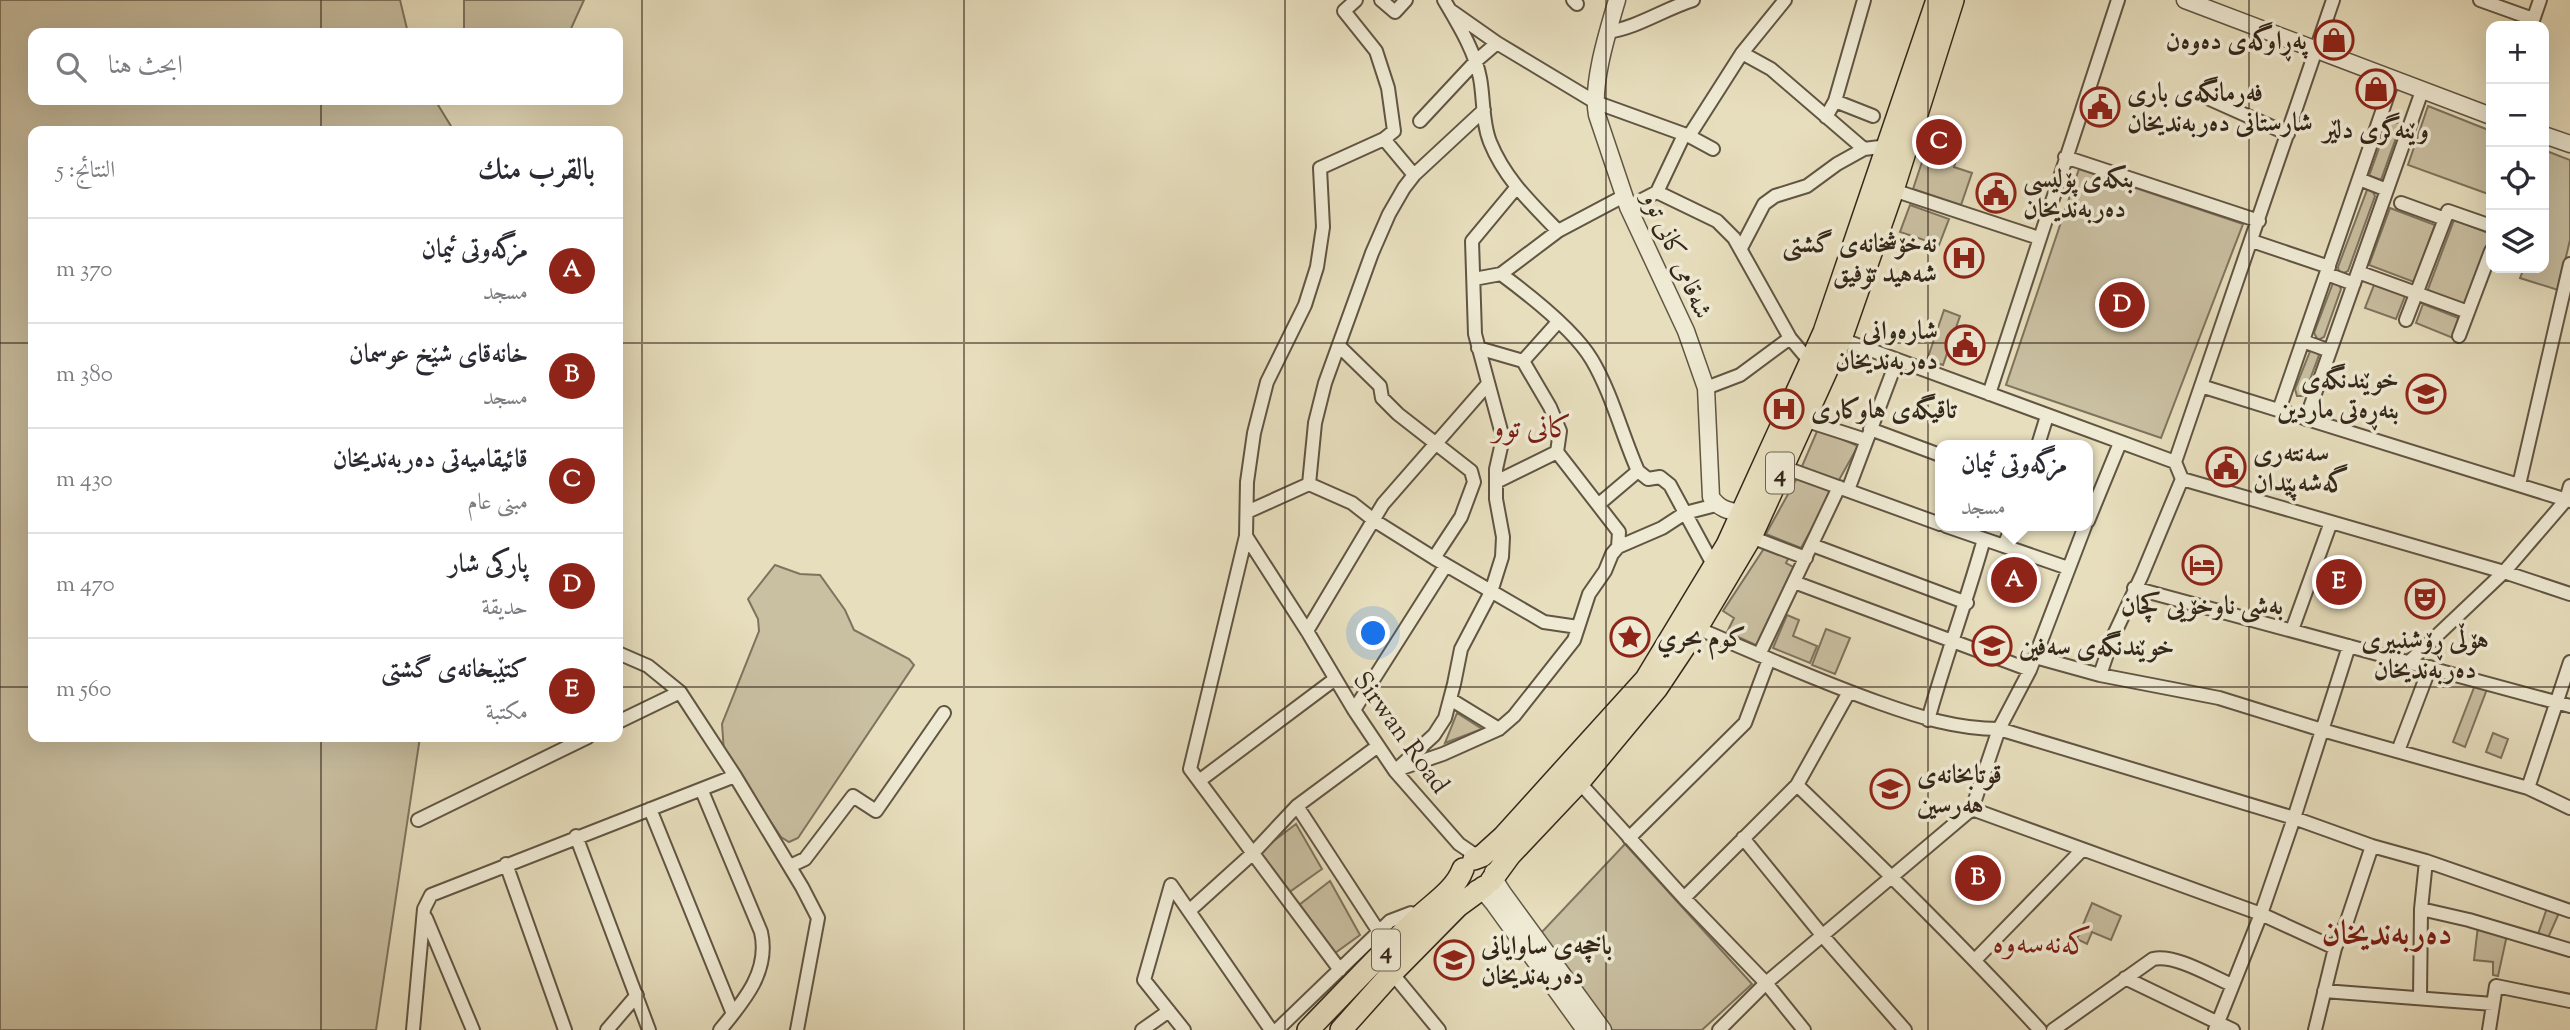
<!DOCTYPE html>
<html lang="ar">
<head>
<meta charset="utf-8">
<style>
  :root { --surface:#fff; --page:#f7f7f7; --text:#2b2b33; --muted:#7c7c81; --line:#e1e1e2; --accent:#8f2418 }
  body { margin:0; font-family:"Sorts Mill Goudy",Amiri,serif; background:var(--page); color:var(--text); direction:rtl }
  .controls { position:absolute; right:21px; top:21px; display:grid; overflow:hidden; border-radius:14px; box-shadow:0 7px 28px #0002 }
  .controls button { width:63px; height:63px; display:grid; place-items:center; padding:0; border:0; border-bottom:2px solid var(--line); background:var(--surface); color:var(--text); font:35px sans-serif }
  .you { position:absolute; left:1374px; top:634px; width:24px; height:24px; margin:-18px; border:5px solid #fff; border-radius:50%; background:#1a73e8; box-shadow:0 0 0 10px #1a73e833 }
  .badge { display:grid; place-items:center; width:46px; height:46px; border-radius:50%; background:var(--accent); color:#fff; font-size:23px; font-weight:700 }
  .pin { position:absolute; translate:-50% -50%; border:4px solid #fff; box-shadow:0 2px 7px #0006 }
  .popup { position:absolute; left:1935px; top:440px; width:158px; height:91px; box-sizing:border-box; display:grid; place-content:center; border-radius:14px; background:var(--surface); filter:drop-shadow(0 2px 5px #0005); font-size:23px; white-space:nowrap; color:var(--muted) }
  .popup b { font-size:26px; color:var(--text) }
  .popup::after { content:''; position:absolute; left:50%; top:100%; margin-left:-14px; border:14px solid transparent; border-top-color:var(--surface) }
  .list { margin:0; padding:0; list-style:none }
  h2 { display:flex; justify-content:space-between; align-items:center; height:91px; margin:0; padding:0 28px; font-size:30px }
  h2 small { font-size:23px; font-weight:400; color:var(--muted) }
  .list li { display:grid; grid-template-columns:46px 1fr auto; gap:21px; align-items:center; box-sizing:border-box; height:105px; padding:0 28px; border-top:2px solid var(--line) }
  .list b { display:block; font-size:26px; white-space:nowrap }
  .list p { margin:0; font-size:23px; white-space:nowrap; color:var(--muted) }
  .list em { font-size:23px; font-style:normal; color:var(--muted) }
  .icon { flex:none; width:38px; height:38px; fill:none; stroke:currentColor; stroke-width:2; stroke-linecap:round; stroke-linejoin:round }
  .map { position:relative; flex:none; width:2570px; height:1030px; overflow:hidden; direction:ltr }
  .search { position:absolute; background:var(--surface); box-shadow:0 7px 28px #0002; left:28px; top:28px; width:595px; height:77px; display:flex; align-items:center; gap:18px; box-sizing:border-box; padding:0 24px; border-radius:14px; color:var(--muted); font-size:26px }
  .panel { position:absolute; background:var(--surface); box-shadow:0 7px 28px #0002; left:28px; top:126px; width:595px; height:616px; border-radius:14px; direction:rtl }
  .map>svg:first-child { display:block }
</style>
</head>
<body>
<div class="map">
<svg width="2570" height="1030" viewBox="0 0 2570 1030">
  <rect width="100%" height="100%" fill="#e7debd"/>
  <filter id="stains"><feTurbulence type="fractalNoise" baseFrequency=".00286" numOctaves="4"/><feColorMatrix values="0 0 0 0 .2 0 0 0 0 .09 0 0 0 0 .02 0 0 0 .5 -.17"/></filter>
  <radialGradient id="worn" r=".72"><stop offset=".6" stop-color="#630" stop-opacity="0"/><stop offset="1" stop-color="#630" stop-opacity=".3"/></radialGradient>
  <!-- green -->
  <path fill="#c9bfa1" stroke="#7e735e" stroke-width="2" d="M0,0h400l8,33h-375v67h402l19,31h-421v606h387l-44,293h-376z
    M464,0h120l-15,33h-105z
    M2428,106l63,25v64l-83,-30z
    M2389,120l12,4 -20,56 -12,-4z
    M1928,144l30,11 -4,12 18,6 -11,32 -48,-16z
    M2544,150l26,10v80l-12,50 -38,-12 4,-10h20z
    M2079,169l164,55 -82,214 -155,-53z
    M2367,190h5l3,6 -27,75 -6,3 -3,-1 -1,-6z
    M1910,205l39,14 -10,26 -39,-13z
    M2390,208l45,17 -21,57 -45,-17z
    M2454,220l37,14 -26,73 -38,-15z
    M2333,283h5l3,6 -17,48 -6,3 -4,-7z
    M2374,285l31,11 -9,23 -31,-11z
    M2423,304l38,15 -8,19 -37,-15z
    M1944,310l16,6 -17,49 -16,-5z
    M2311,349l7,3 1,3 -14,38 -2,3h-6l-2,-7z
    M1818,429l40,17 -57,102 -35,-14 31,-56z
    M1765,547l24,10 -3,6 9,5 -37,78 -31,-14 7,-14 -11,-7z
    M775,565l25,9 20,1 25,35 9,20 55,29 5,6 -116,173 -9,4 -8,-5 -57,-85 -2,-28 37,-93 -1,-12 -10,-20z
    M1787,615l12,5 -6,16 24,10 -7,17 -37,-15z
    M1826,629l24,9 -15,36 -23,-9z
    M2475,685l12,4 -22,58 -12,-5z
    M1457,713l25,16 -37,14z
    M2493,733l15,6 -7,19 -15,-6z
    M1296,824l26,45 -34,24 -29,-41z
    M1625,844l127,140 -50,46h-90l-72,-96z
    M1330,881l30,54 -25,18 -36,-48z
    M2092,903l29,13 -10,24 -19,-8 -5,12 -10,-5z
    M2547,908l12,5 -11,25 -10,-4z
    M2478,926l29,9 -9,41 -5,-1v-13l-19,-2z"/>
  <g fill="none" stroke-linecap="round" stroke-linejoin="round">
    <!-- minor casing -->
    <g stroke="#615543" stroke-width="16">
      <path id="minor" d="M1381,0l14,12 11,-12
        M1444,0c14,24 31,51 36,78 4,21 2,44 10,64 15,37 41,61 68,89
        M1573,0l4,4
        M2480,0l53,19
        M1450,10l47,33 98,59 94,34 24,13
        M2531,26l9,-26
        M1607,32c30,-4 57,-23 86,-32
        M1742,53l29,16 93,80
        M2203,96l85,38
        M1835,101l38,15
        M1826,117l9,-16 29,-101
        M1420,121l56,-60 21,-18
        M1689,136l53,-83 43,-53
        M1384,139l30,36
        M2065,157l194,64
        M2359,179l28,11
        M1893,190l146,48
        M1657,192l60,29 17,17 56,100 21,25
        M2401,203l44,16
        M1628,207l29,-15 27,-57
        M2252,241l77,26
        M1741,248l23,-44 11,-8 32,-10 30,-22 27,-15 24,-3
        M2358,272l110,40
        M1501,274c27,20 74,57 91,86 20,34 30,75 46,111l10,8 12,-2 10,8 45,83
        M2327,274l27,10
        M1474,279l27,-5 57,-43 66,-35
        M2406,320l42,-109 43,15
        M2459,336l32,-85
        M1838,338l337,124 7,17 322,93 66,22
        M2303,341l27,10
        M1339,346l41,40 2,12 16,16 73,57 3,11 -13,35 -27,41
        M1478,348l45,13 27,46 10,24 -3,21 62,80 -1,15
        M1523,361l35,-39
        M2201,386l369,115
        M1706,388l34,-13 50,-37
        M1989,394l129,-394
        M2279,410l114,-330
        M2306,419l116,-328
        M1804,420l62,20
        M1870,429l70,26
        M2038,445l9,-29
        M2175,462l158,-462
        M1783,467l157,57
        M1496,482l61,-30
        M1309,484l43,19 23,18 59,37 110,64 34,5
        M2519,485l51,-221
        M1848,490l49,-130
        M1599,504l39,-33
        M1247,512l62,-28 6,-61 10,-40 47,-130 17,-39 15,-26 10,-13 70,-65
        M2088,521l32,-78
        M1946,526l122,42
        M1246,536l61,95 47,79 41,61 64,73 22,15
        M1751,537l55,21
        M1812,545l155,58
        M2004,546l8,-20
        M1794,582l236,88
        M2134,588l436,118
        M1697,628c60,26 121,53 183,75 39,14 77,26 119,26l295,89 78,28 54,15 144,50
        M2292,630l39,-108
        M1307,631l76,-127 104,-119
        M618,653l30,13 32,26 55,84 67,111 16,31 -21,112
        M1759,655l80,-168
        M2035,657l65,18 119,23 103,32 206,58 42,20
        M2409,662l95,-90 62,-72 4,-14
        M2100,675l12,-36 30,-64 40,-96
        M1450,699l49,30
        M1354,710l92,-145
        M1928,720c17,-61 39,-120 56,-181
        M618,722l62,-30
        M2398,751l32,-84
        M1402,768l41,-14 56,-25 15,-13 60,-76 15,-46 16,-23 7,-17 6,-7 44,-19 23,-15 31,-8
        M1395,771l39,-36 11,-17 9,-34 7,-35 30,-57 11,-35 1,-20 -7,-38v-30l7,-31 -28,-104 -3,-93 44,-53
        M1199,781l136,-102
        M1579,782l105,116 82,85 38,47
        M1797,785c83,80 165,160 243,245
        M2528,788l42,-126
        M702,791l59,141c9,39 -17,69 -41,98
        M1297,806l82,126
        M650,809l83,205
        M1972,809l289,105 74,34
        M418,820l170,-83
        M576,836l73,194
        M1629,838l116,-115 24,-64
        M1743,838l79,97 83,95
        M506,864l59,166
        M790,866l15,-7 48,-63 23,15 68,-98
        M1171,885l100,145
        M1171,885l-27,95 40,50
        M1684,898l113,-113 52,-93
        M2421,909l48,11 101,30
        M1189,911l63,-57 45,-48 81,-60
        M426,918l47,112
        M1975,960l107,-110
        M1340,970l-150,-201 56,-233 1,-54 7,-49 13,-51 38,-77 12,-38 6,-40 -3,-59 64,-29 10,-8 -6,-43 -12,-37 -32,-40 12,-11
        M1392,973l47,57
        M2125,978l108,52
        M2324,991l169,13
        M2420,998l1,-89 5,-48
        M413,1030l11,-121 7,-14 304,-119
        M607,1030l30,-35
        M1142,1030l27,-19
        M1277,1030l113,-109 21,-8 8,3
        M1719,1030l47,-47 206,-174 27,-80 31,-59 55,-144
        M2053,1030l100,-71c22,-5 58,17 79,26
        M2215,1030l46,-116 33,-96 55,-172
        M2315,1030l20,-82 12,-27 25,-75
        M2489,1030l7,-44 74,15"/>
    </g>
    <!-- tertiary casing -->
    <g stroke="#615543" stroke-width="19">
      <path id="tertiary" d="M1617,0c-9,31 -26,84 -20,115l31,92 58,124 20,57 5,109c8,12 17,14 31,16
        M2185,0l306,116
        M2544,135l26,9
        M1493,872l3,10 7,11 100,137
        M1476,889l8,3 10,12 91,126"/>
    </g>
    <!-- trunk casing -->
    <g stroke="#34271a" stroke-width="24">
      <path id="trunk" d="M1474,859l8,-3 21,-19 143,-158 81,-134 97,-213 113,-332
        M1491,881l19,-26 69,-73 78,-94 40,-60 54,-91 90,-198 52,-149 60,-190
        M1308,1030c37,-38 73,-77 111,-113 16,-15 36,-27 44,-48
        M1341,1030l51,-57 66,-67 26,-19"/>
    </g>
    <!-- minor -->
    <use href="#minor" stroke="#efead4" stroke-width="12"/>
    <!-- tertiary -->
    <use href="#tertiary" stroke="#efead4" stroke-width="16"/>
    <!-- trunk -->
    <use href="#trunk" stroke="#e7debd" stroke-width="21"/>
  </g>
  <!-- grid -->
  <path fill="none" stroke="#34271a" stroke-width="2" stroke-opacity="0.55" d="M321,0v33M642,0v1030M964,0v1030M1285,0v1030M1606,0v1030M1928,0v1030M2249,0v1030M321,100v31M0,343h33M618,343h1952M0,687h33M618,687h1952M321,737v293"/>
  <!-- icons -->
  <defs>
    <g id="shop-ring" transform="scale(2.0125)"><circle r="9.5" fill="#efead4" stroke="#8f2418" stroke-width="1.5"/><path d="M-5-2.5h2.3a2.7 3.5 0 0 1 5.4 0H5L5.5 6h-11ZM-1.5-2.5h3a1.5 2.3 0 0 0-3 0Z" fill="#8f2418"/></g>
    <g id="civic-ring" transform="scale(2.0125)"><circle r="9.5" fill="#efead4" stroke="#8f2418" stroke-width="1.5"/><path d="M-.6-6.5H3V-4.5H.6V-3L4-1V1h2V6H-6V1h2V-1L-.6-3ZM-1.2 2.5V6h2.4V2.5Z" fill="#8f2418"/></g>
    <g id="hospital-ring" transform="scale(2.0125)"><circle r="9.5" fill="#efead4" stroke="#8f2418" stroke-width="1.5"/><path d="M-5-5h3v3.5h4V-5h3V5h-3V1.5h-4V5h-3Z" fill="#8f2418"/></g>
    <g id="school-ring" transform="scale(2.0125)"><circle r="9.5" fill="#efead4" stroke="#8f2418" stroke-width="1.5"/><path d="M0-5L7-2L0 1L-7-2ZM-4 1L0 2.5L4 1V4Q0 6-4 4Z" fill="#8f2418"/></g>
    <g id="hotel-ring" transform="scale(2.0125)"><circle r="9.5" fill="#efead4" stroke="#8f2418" stroke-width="1.5"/><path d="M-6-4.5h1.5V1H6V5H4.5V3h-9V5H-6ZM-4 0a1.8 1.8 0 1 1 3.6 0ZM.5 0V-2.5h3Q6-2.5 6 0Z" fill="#8f2418"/></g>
    <g id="theatre-ring" transform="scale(2.0125)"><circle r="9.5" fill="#efead4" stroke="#8f2418" stroke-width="1.5"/><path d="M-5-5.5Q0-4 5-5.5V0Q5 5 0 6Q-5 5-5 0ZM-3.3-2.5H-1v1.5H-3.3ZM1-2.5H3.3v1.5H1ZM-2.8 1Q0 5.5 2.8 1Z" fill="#8f2418"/></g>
    <g id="sight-ring" transform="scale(2.0125)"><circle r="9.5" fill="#efead4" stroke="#8f2418" stroke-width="1.5"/><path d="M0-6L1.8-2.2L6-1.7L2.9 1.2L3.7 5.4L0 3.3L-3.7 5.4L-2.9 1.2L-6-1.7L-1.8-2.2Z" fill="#8f2418"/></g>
  </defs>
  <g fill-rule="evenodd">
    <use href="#shop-ring" x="2334" y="40"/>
    <use href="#shop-ring" x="2376" y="89"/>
    <use href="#civic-ring" x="2100" y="107"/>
    <use href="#civic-ring" x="1996" y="193"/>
    <use href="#hospital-ring" x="1964" y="258"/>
    <use href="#civic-ring" x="1965" y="345"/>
    <use href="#school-ring" x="2426" y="394"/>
    <use href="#hospital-ring" x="1784" y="409"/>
    <use href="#civic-ring" x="2226" y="467"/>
    <use href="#hotel-ring" x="2202" y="565"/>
    <use href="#theatre-ring" x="2425" y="599"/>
    <use href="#sight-ring" x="1630" y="637"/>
    <use href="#school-ring" x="1992" y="646"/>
    <use href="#school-ring" x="1890" y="789"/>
    <use href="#school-ring" x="1454" y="960"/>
  </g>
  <g text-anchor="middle" stroke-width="7" stroke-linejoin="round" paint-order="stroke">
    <!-- shield labels -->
    <g fill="#efead4" stroke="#6c6252" stroke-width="2">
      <rect x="1766" y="452.5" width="28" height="41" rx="5"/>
      <rect x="1372" y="929.5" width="28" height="41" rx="5"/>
    </g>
    <g font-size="24" font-weight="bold" fill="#34271a">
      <text x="1780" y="481">4</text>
      <text x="1386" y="958">4</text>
    </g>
    <!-- poi labels -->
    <g font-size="26" font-weight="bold" fill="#34271a" stroke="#efead4" text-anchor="start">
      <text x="2307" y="49" text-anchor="end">پەڕاوگەی دەوەن</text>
      <text x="2127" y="101">فەرمانگەی باری<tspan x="2127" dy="30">شارستانی دەربەندیخان</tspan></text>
      <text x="2376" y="138" text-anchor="middle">وێنەگری دلێر</text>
      <text x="2023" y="187">بنکەی پۆلیسی<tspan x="2023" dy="30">دەربەندیخان</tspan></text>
      <text x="1937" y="252" text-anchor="end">نەخۆشخانەی گشتی<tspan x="1937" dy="30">شەهید تۆفیق</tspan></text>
      <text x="1938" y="339" text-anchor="end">شارەوانی<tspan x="1938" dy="30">دەربەندیخان</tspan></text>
      <text x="2399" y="388" text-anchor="end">خوێندنگەی<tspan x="2399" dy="30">بنەڕەتی ماردین</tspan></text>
      <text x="1811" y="418">تاقیگەی هاوکاری</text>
      <text x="2253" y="461">سەنتەری<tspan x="2253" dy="30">گەشەپێدان</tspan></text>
      <text x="2202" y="614" text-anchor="middle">بەشی ناوخۆیی کچان</text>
      <text x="1657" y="646">کوم بحري</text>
      <text x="2425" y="648" text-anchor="middle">هۆڵی ڕۆشنبیری<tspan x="2425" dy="30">دەربەندیخان</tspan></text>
      <text x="2019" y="655">خوێندنگەی سەفین</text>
      <text x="1917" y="783">قوتابخانەی<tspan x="1917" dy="30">هەرسین</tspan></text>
      <text x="1481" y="954">باخچەی ساوایانی<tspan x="1481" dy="30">دەربەندیخان</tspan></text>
    </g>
    <!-- street labels -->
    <g font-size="26" fill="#34271a" stroke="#efead4">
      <text transform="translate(1678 255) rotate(66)" y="9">شەقامی کانی توو</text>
      <text transform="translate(1402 732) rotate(54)" y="9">Sirwan Road</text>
    </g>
    <!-- quarter labels -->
    <g font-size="30" fill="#7a1f14" stroke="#efead4">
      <text x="1532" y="437">کانی توو</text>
      <text x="2042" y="953">کەنەسەوە</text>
    </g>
    <!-- district labels -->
    <g font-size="33" font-weight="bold" fill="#7a1f14" stroke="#efead4">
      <text x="2387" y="944">دەربەندیخان</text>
    </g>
  </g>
  <rect width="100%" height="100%" filter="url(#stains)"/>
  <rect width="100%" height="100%" fill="url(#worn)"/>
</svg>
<div class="controls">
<button>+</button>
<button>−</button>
<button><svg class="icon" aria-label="locate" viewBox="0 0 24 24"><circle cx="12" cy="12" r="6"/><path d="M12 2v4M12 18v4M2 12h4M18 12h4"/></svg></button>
<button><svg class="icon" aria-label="layers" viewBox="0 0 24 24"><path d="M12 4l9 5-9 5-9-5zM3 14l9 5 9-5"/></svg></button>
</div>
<div class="you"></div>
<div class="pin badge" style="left:2014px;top:580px">A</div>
<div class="popup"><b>مزگەوتی ئیمان</b>مسجد</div>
<div class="pin badge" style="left:1978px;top:878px">B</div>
<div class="pin badge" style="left:1939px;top:142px">C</div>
<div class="pin badge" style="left:2122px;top:305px">D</div>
<div class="pin badge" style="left:2339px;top:582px">E</div>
<div class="search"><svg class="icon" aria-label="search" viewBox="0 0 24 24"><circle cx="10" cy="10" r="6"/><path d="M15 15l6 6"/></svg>ابحث هنا</div>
<section class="panel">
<h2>بالقرب منك<small>النتائج: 5</small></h2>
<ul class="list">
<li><span class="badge">A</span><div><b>مزگەوتی ئیمان</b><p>مسجد</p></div><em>370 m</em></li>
<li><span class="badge">B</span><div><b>خانەقای شێخ عوسمان</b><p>مسجد</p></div><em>380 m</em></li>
<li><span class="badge">C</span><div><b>قائیقامیەتی دەربەندیخان</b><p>مبنى عام</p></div><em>430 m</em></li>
<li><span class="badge">D</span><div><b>پاركى شار</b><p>حديقة</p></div><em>470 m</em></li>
<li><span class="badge">E</span><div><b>کتێبخانەی گشتی</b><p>مكتبة</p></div><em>560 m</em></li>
</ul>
</section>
</div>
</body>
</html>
